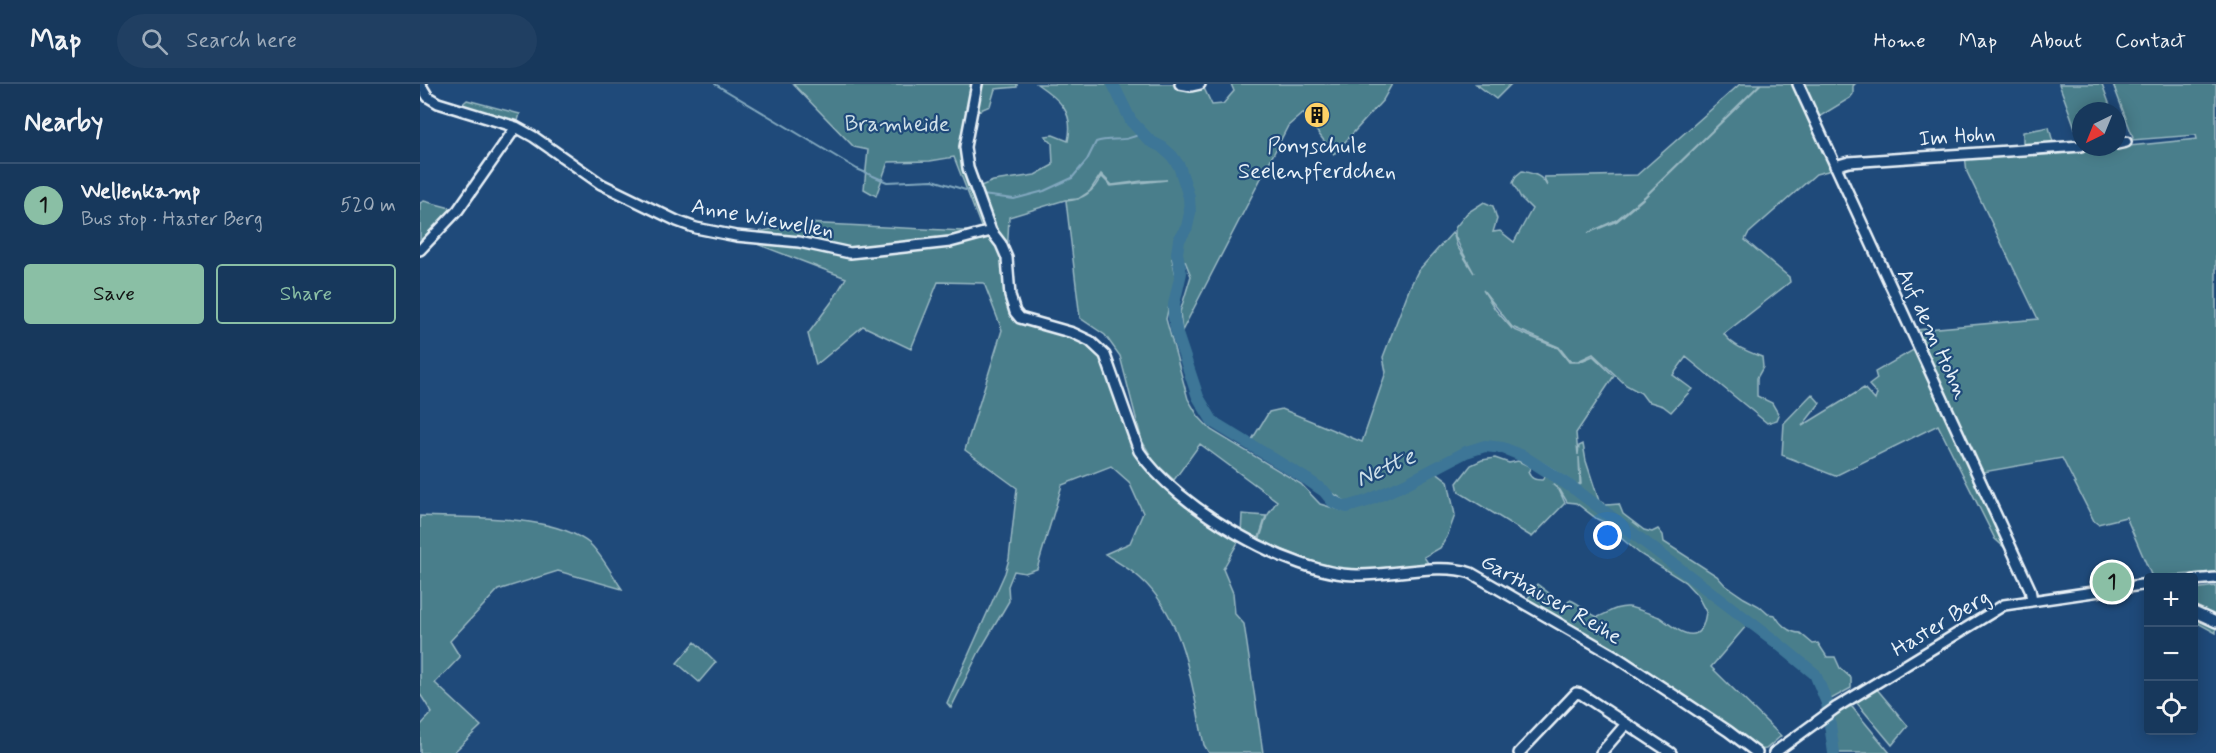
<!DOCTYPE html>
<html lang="en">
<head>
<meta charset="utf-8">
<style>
  :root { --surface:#17385c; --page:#203f62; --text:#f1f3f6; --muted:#9eacbb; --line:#365272; --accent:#8abfa5 }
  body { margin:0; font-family:Mynerve,sans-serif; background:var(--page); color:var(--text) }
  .controls { position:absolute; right:18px; bottom:18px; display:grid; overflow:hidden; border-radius:6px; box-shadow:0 3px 15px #0003 }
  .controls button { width:54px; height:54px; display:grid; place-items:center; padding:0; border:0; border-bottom:2px solid var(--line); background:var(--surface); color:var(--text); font:30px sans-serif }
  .compass { position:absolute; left:1652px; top:18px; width:54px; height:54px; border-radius:50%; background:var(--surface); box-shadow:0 3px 15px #0003; rotate:223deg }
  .you { position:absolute; left:1188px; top:452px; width:21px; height:21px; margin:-15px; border:4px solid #fff; border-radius:50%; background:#1a73e8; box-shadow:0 0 0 9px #1a73e833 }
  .badge { display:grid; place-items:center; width:39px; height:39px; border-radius:50%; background:var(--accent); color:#111; font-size:20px; font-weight:700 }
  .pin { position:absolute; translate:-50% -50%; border:3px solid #fff; box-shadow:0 2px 6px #0006 }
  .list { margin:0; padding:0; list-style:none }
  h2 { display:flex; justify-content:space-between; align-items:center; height:78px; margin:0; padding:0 24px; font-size:26px }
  h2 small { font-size:20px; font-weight:400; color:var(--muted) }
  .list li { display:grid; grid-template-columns:39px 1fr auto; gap:18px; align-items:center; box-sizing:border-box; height:84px; padding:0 24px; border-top:2px solid var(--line) }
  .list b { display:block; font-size:22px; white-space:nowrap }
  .list p { margin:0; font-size:20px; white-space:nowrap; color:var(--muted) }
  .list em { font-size:20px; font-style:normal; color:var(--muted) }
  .actions { display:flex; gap:12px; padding:18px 24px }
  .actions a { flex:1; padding:14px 0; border:2px solid var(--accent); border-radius:6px; text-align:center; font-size:21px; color:var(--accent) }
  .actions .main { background:var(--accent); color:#111 }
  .icon { flex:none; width:33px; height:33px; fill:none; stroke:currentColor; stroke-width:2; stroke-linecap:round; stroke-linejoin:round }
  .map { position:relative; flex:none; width:1796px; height:669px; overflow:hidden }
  header { display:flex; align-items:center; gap:36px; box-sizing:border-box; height:84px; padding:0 30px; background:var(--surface); border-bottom:2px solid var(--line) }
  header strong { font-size:28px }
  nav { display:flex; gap:33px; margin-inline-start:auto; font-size:21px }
  .search { width:420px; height:54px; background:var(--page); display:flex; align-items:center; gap:15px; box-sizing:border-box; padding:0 21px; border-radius:33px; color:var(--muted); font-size:22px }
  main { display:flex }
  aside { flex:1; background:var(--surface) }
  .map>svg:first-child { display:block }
</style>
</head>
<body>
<header>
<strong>Map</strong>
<div class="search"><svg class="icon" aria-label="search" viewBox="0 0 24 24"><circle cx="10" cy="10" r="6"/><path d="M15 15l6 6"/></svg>Search here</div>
<nav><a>Home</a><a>Map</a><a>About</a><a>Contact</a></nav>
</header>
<main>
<aside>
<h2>Nearby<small></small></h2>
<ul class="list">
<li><span class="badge">1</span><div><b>Wellenkamp</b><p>Bus stop · Haster Berg</p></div><em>520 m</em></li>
</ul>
<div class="actions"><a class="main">Save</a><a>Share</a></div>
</aside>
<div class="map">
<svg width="1796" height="669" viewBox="0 0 1796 669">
  <rect width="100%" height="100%" fill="#1f4a7a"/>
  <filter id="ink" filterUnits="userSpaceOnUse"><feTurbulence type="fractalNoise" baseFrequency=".0167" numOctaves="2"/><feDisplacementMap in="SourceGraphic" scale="12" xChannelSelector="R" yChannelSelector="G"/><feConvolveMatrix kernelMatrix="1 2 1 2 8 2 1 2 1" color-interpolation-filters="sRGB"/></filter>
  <g filter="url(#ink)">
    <!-- green -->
    <path fill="#4a7e8b" stroke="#99b8c2" stroke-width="1.5" d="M373,0h224v3l-22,2 -5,17 -19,8 -6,33 11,41 17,-7 42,-6 18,-10 -1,-22 -7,-7 8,-1 15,6c7,-29 -9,-42 -31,-57h165l10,21 11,-1 11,-13 -3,-7h161l-9,16 -49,54 -31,-41 -15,13 -106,205 -2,-19 11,-36 -6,-15 -13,-2 4,16 -10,44 22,80 10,17 13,14 90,54 19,20 27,8 60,-25 28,-16 13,10 7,34 -8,22 -7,11 -16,9 6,9 -83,5 -24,-6 -64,-24 8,-25 10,-15 -77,-57 -26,36 -19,-17 -13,-22 -22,-85 -15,-21 -25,-17 -14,-117c17,-1 28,-9 35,-25l10,10 56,-6 -25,1 -30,4 -11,-11 -11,17 -12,8 -13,1 -56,17 -2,41 8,54 83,35 33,83 23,40 87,66 1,-22 24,2 -9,28 -16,-7 -18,32 10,24 2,21 9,10 19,129h-54l-5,-8c-12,-57 -18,-126 -64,-167 -10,-9 -23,-16 -35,-24l25,-11 13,-30 -14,-31 -18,-16 -49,19 -25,84 -12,4 -11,-2 -6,15 1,15 -30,51 -28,56 -4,-5 58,-130 4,-14 8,-71 -52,-38 37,-120 -18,-47 -46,-1 -27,67 -48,-23 -47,39 -8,-31 25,-34 13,-22 -110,-42 69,-13 178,9 -29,-75 -24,4 -42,1 -12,34 -12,-7 4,-39 -14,-3z
      M1056,0h35l-15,15z
      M1320,0h20l-115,112 -29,24 -28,13 29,-12 25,-21 119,-116h94l-2,2v8l-3,4 -38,23 20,49 -16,4 -68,60 -3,6 44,37 1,5 -66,52c8,12 25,18 38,23l1,10 -6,11v18l15,7 7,12 -2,5 -10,3 -81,-66 -13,18 19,14 -21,23 -8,-6 -16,-5 -6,-8 -15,-8 -33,-31 -15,7h-8l-11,-14 -47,-20 -29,-37 12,19 17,20 46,19 11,14h10l14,-6 21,20 -38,57 2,22 1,-9 4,-2 3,17 13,40 7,4 13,-1 4,10 21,16 8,2 6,-3 5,6 1,7 53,34 8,9 19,13 15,8 9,8 7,1c5,9 14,18 25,18l13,11 5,-1 9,14h8l5,11 11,10v10l-27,15 -11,-28 -43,-34 -23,-16 -36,42 70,69 -15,13 -8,1 -140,-97 -91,-53 10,-16 28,21 5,-5c12,4 16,13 28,17 10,-4 19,-11 31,-10 2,0 28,9 30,10 10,6 31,26 41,13 4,-4 5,-12 6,-18l-9,-17 -12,-13 -45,-28 -25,-21 -9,-10 -9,-4 -21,-16 -9,-1 -7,-12 -8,-6 7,6 6,13 -33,34 -73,-45 -2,-9 14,-18 11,-5 13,-2 14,5 9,-2 13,6 -3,5c3,7 7,8 14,8l4,-4 7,5 25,5 3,-2 -2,-27 1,26 -3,2c-36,-23 -59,-44 -103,-38l-119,56h-7l-97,-62 18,-29 13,-3 80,33 24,-70 -3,-15 27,-70 8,-16 35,-39 4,14 17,27 -14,-26 -5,-11v-8l12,-15 17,-11 9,4 4,13 -4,13 7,-1 14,11 18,-33 -11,-11 -8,-15 3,-7 6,-5c12,3 20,4 25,15l-3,-9 93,-2z
      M1639,0h43l10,27h-31v33z
      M1693,0h103v488l-64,5 -26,-60 -28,7 -4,-3 -32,-63 -79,14 39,89 -1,3 -105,-234 122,-11 -71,-147 -2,-16 58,-5v-19l26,-5 6,23 74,-4 68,-7 -1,-4 -64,5 1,-3z
      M47,16l53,14 -4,13 -59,-18z
      M4,117l34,9 -38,40v-47z
      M1495,265l91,195 -2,3 -9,-8 -57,-114 -103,51 -53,-21 2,-32 28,-29 8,9 -18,23 62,-38 11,12 2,-6 -8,-9 8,-6 -2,-7z
      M0,432c47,3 133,-3 170,28 11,10 23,32 32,45l-64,-18 -60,19 -48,51 10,16 -25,26 46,43 -28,27h-33v-27l12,-13 -12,-19z
      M1796,502v47l-22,-12v-32z
      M275,558l21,20 -17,20 -22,-19z
      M1456,604l32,38 -16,19 -35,-42 1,-4z
      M1429,622l3,1 38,46h-58l-5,-34z"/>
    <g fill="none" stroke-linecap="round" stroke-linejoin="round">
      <!-- stream -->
      <path stroke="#81a7be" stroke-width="2" d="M295,0l142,85 30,13 46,-2 39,12
        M562,111l32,4 30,-8 28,-13 15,-18 9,-18c15,-5 31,1 45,-9"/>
      <!-- river -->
      <path stroke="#3d7697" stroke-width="12" d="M693,0l18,37 19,20 12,6 10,9 7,10 5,15 5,16 1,16 -3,14 -8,13 -2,13 4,20 -7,31v14l3,16 21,63 15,25 95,58 16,11 9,11 14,5 20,-6 38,-17 61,-32 19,-6 18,2 20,8 53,34 195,148 44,36 12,29 7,50"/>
      <!-- minor casing -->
      <g stroke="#e8f1f8" stroke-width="14">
        <path id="minor" d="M0,0l8,13 10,6 78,24 18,10 67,47 76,37 19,7 40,8 63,6 51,11 100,-11 41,-11
          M557,0l-12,63 3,21 23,63 10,13 6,14 3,38 5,16 5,6 53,15 17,8 15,14 34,96c36,55 152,124 218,124 34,1 83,-13 114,-2l144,83 113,75 29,22
          M760,0l11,2 9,-2
          M1378,0l232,505 2,11
          M1697,60l9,-2
          M1415,82l14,-4 232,-16
          M0,166l38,-40 58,-83
          M1774,496l22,-2
          M1774,528l22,10
          M1099,669l57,-60 5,1 90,59
          M1181,669l25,-29
          M1354,669l63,-46 167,-102 144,-21"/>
      </g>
      <!-- minor -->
      <use href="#minor" stroke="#1f4a7a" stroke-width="9"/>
    </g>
  </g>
  <!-- icons -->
  <defs>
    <g id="building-disc" transform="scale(1.35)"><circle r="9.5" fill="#ffd166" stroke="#1f4a7a"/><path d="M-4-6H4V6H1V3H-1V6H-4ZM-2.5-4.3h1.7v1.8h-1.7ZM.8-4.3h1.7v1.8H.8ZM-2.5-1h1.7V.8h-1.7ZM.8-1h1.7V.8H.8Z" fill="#111"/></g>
  </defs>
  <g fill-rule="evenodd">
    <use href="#building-disc" x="897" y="31"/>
  </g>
  <g text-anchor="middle" stroke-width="4.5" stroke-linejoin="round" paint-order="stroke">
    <!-- park labels -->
    <g font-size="22" fill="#d0e0e8" stroke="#1f4a7a">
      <text x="477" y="47">Bramheide</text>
    </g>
    <!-- street labels -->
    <g font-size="22" fill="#e8f1f8" stroke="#1f4a7a">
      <text transform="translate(1537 51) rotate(-4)" y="8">Im Hohn</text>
      <text transform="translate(343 133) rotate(10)" y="8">Anne Wiewellen</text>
      <text transform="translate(1514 249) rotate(65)" y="8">Auf dem Hohn</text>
      <text transform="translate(1132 514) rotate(30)" y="8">Garthauser Reihe</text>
      <text transform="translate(1520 538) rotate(-31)" y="8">Haster Berg</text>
    </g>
    <!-- poi labels -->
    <g font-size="22" fill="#e8f1f8" stroke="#1f4a7a">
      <text x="897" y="69">Ponyschule<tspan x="897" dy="25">Seelenpferdchen</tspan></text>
    </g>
    <!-- water labels -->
    <g font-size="24" font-style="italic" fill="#cedfe9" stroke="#1f4a7a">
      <text transform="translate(965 383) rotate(-24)" y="8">Nette</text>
    </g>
  </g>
</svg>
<div class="controls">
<button>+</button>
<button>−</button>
<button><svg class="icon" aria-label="locate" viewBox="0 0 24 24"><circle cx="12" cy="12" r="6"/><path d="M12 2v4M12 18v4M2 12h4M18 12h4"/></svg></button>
</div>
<svg class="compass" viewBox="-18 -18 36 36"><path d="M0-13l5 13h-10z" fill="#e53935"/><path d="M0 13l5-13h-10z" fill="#9eacbb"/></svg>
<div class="you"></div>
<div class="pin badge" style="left:1692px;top:498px">1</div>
</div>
</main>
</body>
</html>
